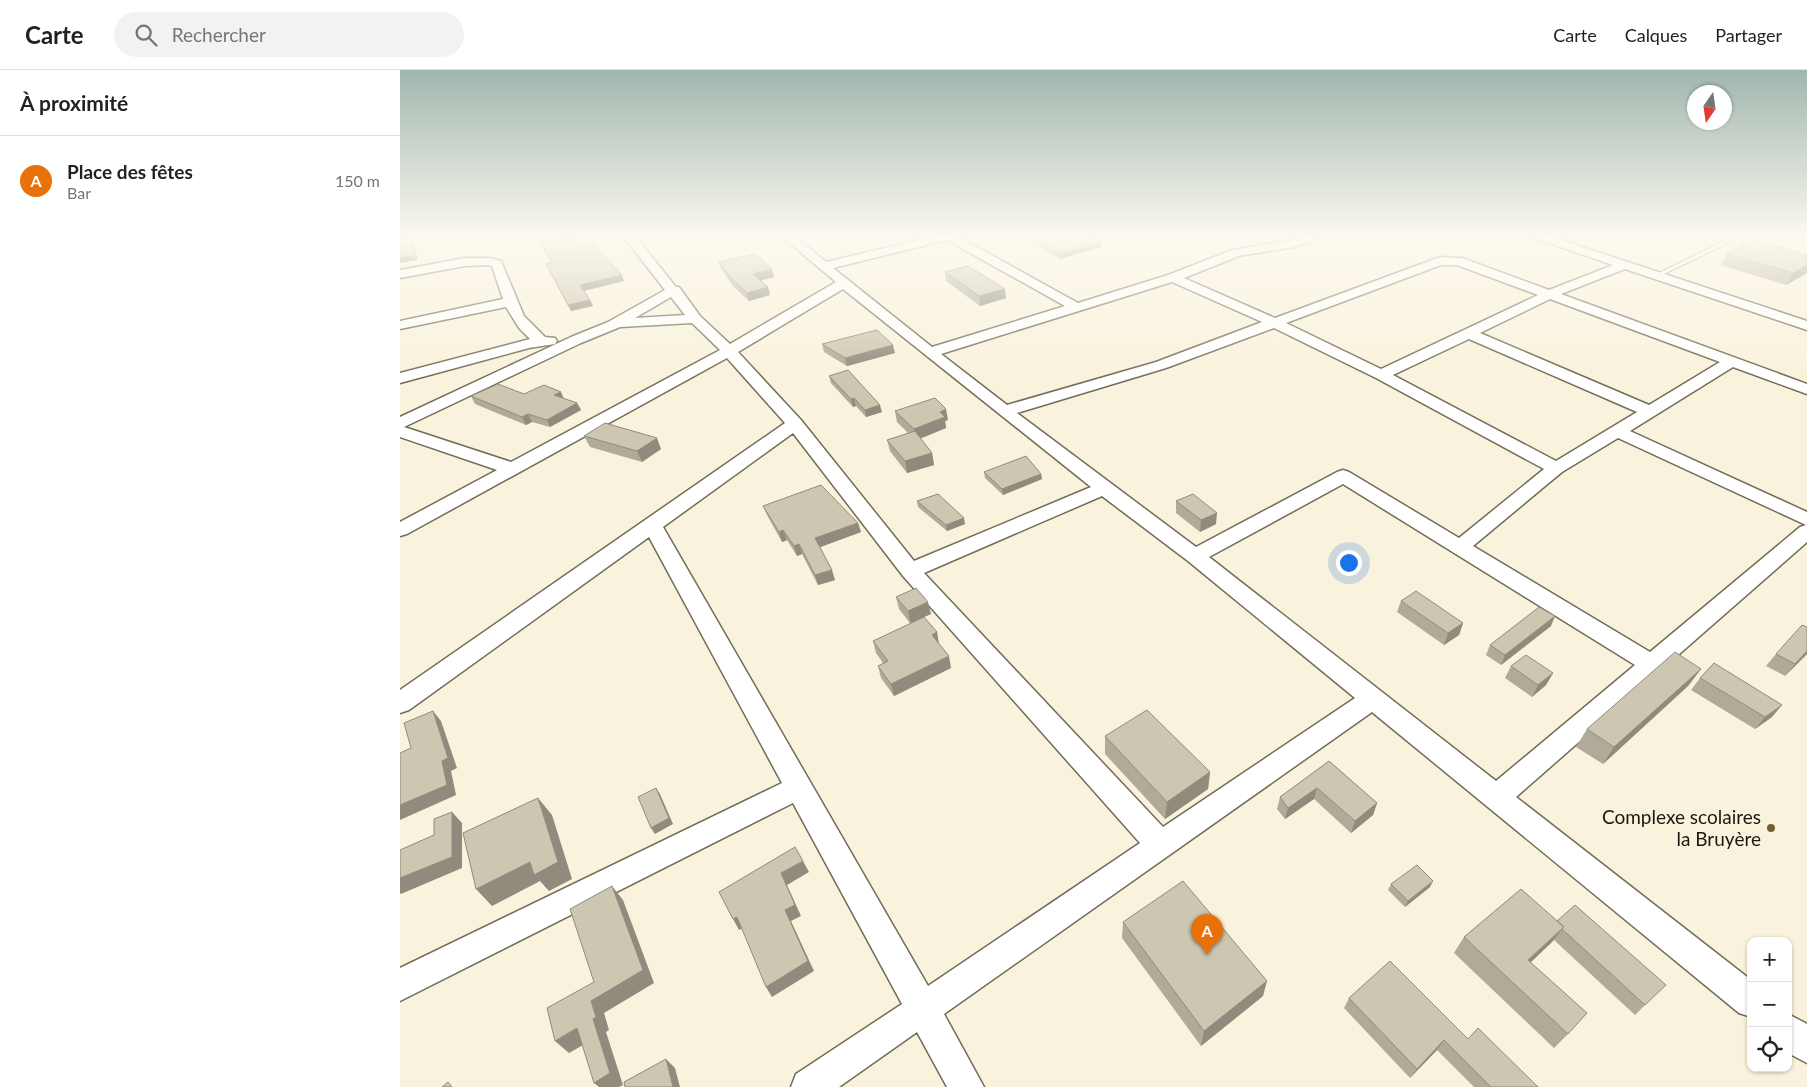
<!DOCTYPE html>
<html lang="fr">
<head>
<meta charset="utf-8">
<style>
  :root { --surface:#fff; --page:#f2f2f2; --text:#222; --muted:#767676; --line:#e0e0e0; --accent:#70602e }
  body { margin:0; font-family:Lato,sans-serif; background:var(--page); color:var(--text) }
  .controls { position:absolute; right:15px; bottom:15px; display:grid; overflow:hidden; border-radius:10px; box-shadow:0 1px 4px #0004 }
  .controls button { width:45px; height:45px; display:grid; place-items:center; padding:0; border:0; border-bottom:1px solid var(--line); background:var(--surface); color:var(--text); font:25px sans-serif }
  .compass { position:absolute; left:1287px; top:15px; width:45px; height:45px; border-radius:50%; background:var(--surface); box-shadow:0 1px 4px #0004; rotate:193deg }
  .you { position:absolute; left:948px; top:492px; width:18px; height:18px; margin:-12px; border:4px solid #fff; border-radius:50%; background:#1a73e8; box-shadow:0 0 0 8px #1a73e833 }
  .badge { display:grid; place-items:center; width:32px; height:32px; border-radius:50%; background:var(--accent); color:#fff; font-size:16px; font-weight:700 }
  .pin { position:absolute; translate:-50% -41px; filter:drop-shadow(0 1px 2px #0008) }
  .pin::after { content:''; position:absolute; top:26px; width:18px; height:15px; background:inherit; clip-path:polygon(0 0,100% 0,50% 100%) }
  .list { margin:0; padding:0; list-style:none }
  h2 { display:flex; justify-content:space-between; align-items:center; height:65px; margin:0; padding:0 20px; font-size:21px }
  h2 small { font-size:16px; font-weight:400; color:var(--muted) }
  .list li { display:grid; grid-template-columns:32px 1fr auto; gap:15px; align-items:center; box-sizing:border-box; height:90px; padding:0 20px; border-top:1px solid var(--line) }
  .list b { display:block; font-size:19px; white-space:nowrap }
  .list p { margin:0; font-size:16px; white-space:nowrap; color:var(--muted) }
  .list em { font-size:16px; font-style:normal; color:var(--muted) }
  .icon { flex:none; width:28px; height:28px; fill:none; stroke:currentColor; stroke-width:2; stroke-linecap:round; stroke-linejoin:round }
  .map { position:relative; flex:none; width:1407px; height:1017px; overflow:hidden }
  header { display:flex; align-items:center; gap:30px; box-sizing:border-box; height:70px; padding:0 25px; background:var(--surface); border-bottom:1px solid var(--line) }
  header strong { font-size:24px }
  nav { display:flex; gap:28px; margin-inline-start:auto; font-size:18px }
  .search { width:350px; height:45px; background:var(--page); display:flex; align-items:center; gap:12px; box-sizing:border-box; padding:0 18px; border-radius:28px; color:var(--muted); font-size:19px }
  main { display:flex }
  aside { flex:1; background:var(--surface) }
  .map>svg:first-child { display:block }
</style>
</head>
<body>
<header>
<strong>Carte</strong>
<div class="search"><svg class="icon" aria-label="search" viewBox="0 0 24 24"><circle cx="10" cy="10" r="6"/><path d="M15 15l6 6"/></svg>Rechercher</div>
<nav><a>Carte</a><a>Calques</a><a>Partager</a></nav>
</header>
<main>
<aside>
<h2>À proximité<small></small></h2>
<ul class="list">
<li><span class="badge" style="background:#e8710a">A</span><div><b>Place des fêtes</b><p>Bar</p></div><em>150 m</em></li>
</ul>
</aside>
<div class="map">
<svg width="1407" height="1017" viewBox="0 0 1407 1017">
  <rect width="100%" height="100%" fill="#f9f2dc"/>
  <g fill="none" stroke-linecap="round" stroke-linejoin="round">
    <!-- service casing -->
    <g stroke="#726c58" stroke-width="2">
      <path id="service" d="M1316,166c7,-1 14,0 20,1v2l25,8 -3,2 -26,-8 -74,36 -5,-1 73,-36z"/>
    </g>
    <!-- minor casing -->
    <g stroke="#726c58" stroke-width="3">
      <path id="minor" d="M223,166h12l41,51h3l21,29 30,28 106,-62 -55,-46h13l32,26 109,-26h22l121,67 90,-28 64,-25 60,-10 12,-4h17l-2,2 -25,9 -55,9 -55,22 91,40 165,-61 22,1 87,32 64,-25 -79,-27 -2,-2h17l258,85v9l-182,-61 -64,25 246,90v10l-74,-27 -103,64 177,81v30l-291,255 235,183v37l-12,-4 -367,-301 -428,302 40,73h-37l-30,-55 -78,55h-48l5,-13 106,-70 -109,-201 -393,198v-33l382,-185 -133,-246 -240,173 -9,3v-23l385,-267 -58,-65 -320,176 -7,2v-14l97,-52 -97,-33v-20l171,-80 37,-15 57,-32zM547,170l118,66 -133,41 -99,-79zM1041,195h16l81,30 -157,74 -95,-46zM772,212l90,40 -106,40 -149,43 -66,-51zM443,219l248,198 -177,74 -113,-141 -63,-68zM271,227l14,18 -50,3zM1150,229l170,63 -71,43 -169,-72zM292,253l28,27 -209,112 -107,-35 177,-84 39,-16zM874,258l102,50 168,91 -85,69 -110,-66 -6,-2 -6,2 -141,75 -179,-134 149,-45zM1069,269l168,73 -81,49 -163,-86zM393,363l110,143 237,267 -212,143 -265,-459zM1218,368l188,87 -6,2 -150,125 -177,-106 89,-74zM943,414l292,181 -139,116 -287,-224zM702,426l86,65 167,137 -192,129 -239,-254z
        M65,188h25l11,3 23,55 21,21 10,1 2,3 -2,3 -26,4 -129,35v-10l130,-34 -11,-11 -13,-21 -106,22v-8l103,-22 -11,-33 -4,-1 -23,1 -65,12v-8z
        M1388,944l19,10v39l-19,-10z"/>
    </g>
    <!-- service -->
    <use href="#service" fill="#fff" fill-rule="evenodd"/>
    <!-- minor -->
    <use href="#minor" fill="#fff" fill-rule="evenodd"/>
  </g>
  <!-- wall -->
  <path fill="#b0aa98" d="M629,168l72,4v5l-41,12 -30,-17z
    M181,174l43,37 -40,10 6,9 3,6 -22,5 -25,-47 5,-1z
    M1327,184l80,1v18l-21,12 -65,-20z
    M319,192l55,15 -14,3 8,7 2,8 -21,6 -16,-15 -12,-17z
    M545,202l61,26 -26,8 -34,-25z
    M422,274l73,9 -48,13 -23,-14z
    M429,306l53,36 -16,5 -10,-11 -3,1 -22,-24z
    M124,324l40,5 13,4 4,7 -31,17 -18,-5 -6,3 -51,-21 -4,-8z
    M495,341l53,9 -3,1 1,7 -26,11 12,14 2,12 -27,8 -17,-22 -3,-11 21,-7 -11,-11z
    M184,366l77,13 -19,13 -52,-15z
    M584,402l57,2 1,5 -39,16 -18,-17z
    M517,431l48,23 -18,7 -29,-24z
    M776,431l40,23 -16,8 -24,-19z
    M363,436l95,17 3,9 -41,15 15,33 -17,5 -16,-31 -5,2 -10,-16 -5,2 -15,-27z
    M496,527l35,17 -21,9 -11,-14z
    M1001,531l62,22 -4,12 -15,10 -47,-33z
    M1151,556l-50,39 -15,-10 4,-10z
    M537,562l1,10 13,26 -57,28 -13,-18 -3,-12 5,-3 -7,-10 -3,-12z
    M1376,584h31l-22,22 -19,-10z
    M1111,596l42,7 -7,12 -14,12 -27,-19z
    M1301,599l-13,17 -85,78 -27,-17 11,-18z
    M1300,608l72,39 -17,12 -64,-39z
    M705,666l105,36 -2,17 -43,30 -60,-65z
    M929,691l48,42 -4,12 -22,18 -37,-34 -29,20 -8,-10 3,-12z
    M991,814l39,3 -25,20 -17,-17z
    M1121,819l124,116 -10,10 -81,-75 -23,22 37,72 -14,14 -100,-95 10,-16z
    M723,852l140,74 -62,50 -79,-108z
    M949,928l119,41 70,48h-64l-37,-37 -27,28 -66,-70z"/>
  <!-- shaded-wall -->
  <path fill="#908b7c" d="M10,167l3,4 5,19 -18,3v-5z
    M701,172v5l-41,12v-5z
    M1407,195v8l-21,12 7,-12z
    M372,199l2,8 -19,5 -2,-8z
    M222,205l2,6 -41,10 -3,-6z
    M368,217l2,8 -21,6 -2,-8z
    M605,219l1,9 -26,8 -1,-10z
    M190,230l3,6 -22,5 -3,-6z
    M493,275l2,8 -48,13 -2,-8z
    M161,322l3,7 -10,-4z
    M454,328l2,8 -3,1 -2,-8z
    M177,333l4,7 -31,17 -3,-7z
    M480,335l2,7 -16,5 -1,-7z
    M546,339l2,11 -3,1 1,7 -30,12 -2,-11 26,-17z
    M128,344l4,8 -6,3 -4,-8z
    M257,368l4,11 -19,13 -5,-11z
    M532,383l2,12 -27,8 -2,-12z
    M641,404l1,5 -39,16 -1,-6z
    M817,443l-1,11 -16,8 1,-12z
    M564,448l1,6 -18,7 -1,-6z
    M458,453l3,9 -43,16 -3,-10z
    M383,460l4,10 -5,2 -3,-10z
    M399,474l3,10 -5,2 -3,-10z
    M432,500l3,10 -17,5 -3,-10z
    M528,532l3,12 -21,9 -2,-12z
    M1155,546l-4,10 -50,39 4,-10z
    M1063,553l-4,12 -15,10 4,-12z
    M537,562l2,12 -7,-9z
    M1407,581v3l-22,22 10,-12z
    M549,586l2,12 -57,28 -3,-12z
    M1301,599l-13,17 -85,78 11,-17z
    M1153,603l-7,12 -14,12 6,-12z
    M1382,635l-10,12 -17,12 10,-12z
    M33,641l8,10 16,47 -6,3 5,24 -56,25v-15l42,-44z
    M810,702l-2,17 -43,30 2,-17z
    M256,718l4,6 13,30 -18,10 -4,-6z
    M917,718l-3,11 -29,20 3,-11z
    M138,728l14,17 20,64 -23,12 -9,-10 -48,25 -16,-17 54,-27z
    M977,733l-4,12 -22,18 4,-12z
    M52,742l10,11v45l-61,26 -1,-1v-15z
    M403,791l6,11 -22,13 14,31 -10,5 23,50 -42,26 -6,-10 19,-77 -4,-37z
    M1033,811l-3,6 -25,20 3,-6z
    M212,816l11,14 31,83 -50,30 5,17 -3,2 17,53 -4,2h-20l-5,-4 -1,-64 -2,-18z
    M337,847l6,11 -4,2 -6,-11z
    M1164,857l-13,16 -35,33 12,-16z
    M867,911l-4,15 -62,50 3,-15z
    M177,958l13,13 -21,12 -14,-12z
    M1044,970l-7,10 -27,28 7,-9z
    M266,989l9,9 5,19h-7z"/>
  <!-- building -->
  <path fill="#cdc6b1" stroke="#908b7c" d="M177,166l4,8 10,-2 31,33 -42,10 10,15 -22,5 -22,-41 5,-1 -10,-20z
    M638,166h51l12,6 -41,12 -31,-16z
    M10,167l6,18 -16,3v-20z
    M1354,170l53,15v10l-14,8 -66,-19z
    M355,184l17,15 -19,5 15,13 -21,6 -16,-15 -12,-16z
    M568,196l37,23 -26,7 -34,-24z
    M477,260l16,15 -48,13 -23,-14z
    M448,300l32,35 -15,5 -11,-12 -3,1 -22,-23z
    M98,314l26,10 20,-9 17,7 -7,3 23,8 -30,17 -19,-6 -6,3 -51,-21z
    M535,328l11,11 -6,3 5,5 -31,12 -19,-18z
    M205,353l52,15 -20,13 -53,-15z
    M515,361l17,22 -27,8 -18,-21z
    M626,386l15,18 -39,15 -18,-17z
    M421,415l37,38 -43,15 17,32 -17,5 -16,-31 -5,2 -11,-16 -4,2 -16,-26z
    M538,424l26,24 -18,7 -29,-24z
    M793,424l24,19 -16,7 -25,-19z
    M516,518l12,14 -20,9 -12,-14z
    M1016,521l47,32 -15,10 -47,-32z
    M1139,537l16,9 -50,39 -15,-10z
    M524,547l13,15 -5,3 17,21 -58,28 -13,-18 10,-5 -15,-20z
    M1402,555l5,2v24l-12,13 -19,-10z
    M1275,582l26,17 -87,78 -27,-18z
    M1126,585l27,18 -15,12 -27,-19z
    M1314,593l68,42 -17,12 -65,-39z
    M747,640l63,62 -43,30 -62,-66z
    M33,641l15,47 -6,3 5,24 -47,20v-52l11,-5 -7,-25z
    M929,691l48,42 -22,18 -38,-33 -29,20 -8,-11z
    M256,718l13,30 -18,10 -13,-31z
    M138,728l20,64 -24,13 -4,-13 -54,27 -13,-56z
    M52,742v45l-52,21v-28l34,-15v-16z
    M395,777l8,14 -22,12 14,32 -10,5 23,51 -42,26 -29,-70 -4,2 -14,-27z
    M1017,795l16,16 -25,20 -17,-17z
    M783,811l84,100 -63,50 -81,-109z
    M212,816l31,84 -52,31 5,16 -3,2 17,54 -16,10 -17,-55 -22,13 -8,-33 47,-26 -24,-73z
    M1121,819l43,38 -36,33 59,53 -19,21 -104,-97z
    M1175,835l91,80 -21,20 -83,-76 2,-2 -7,-6z
    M990,891l78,78 10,-11 60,59h-47l-47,-47 -27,29 -68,-71z
    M266,989l7,28h-48l-1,-5z
    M48,1012l4,5h-10z"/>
  <!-- sky -->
  <linearGradient id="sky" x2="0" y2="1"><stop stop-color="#a1b6ae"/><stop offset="0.54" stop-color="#fcf9ef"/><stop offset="1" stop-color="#fcf9ef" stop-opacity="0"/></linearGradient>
  <rect width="1407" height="308" fill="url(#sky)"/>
  <!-- markers -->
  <circle fill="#70602e" stroke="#f9f2dc" stroke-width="2" cx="1371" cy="758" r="5"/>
  <g text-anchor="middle" stroke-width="4" stroke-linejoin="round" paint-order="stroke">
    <!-- near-poi labels -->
    <g font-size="19" fill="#1a1810" stroke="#f9f2dc" text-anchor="end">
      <text x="1361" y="754">Complexe scolaires<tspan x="1361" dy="22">la Bruyère</tspan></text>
    </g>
  </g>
</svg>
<div class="controls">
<button>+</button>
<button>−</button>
<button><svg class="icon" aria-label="locate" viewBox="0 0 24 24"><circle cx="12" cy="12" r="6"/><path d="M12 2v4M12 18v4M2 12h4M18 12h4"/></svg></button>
</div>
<svg class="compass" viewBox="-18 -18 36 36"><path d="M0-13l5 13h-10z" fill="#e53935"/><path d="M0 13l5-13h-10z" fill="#767676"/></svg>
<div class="you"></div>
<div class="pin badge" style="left:807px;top:885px;background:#e8710a">A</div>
</div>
</main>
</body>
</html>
